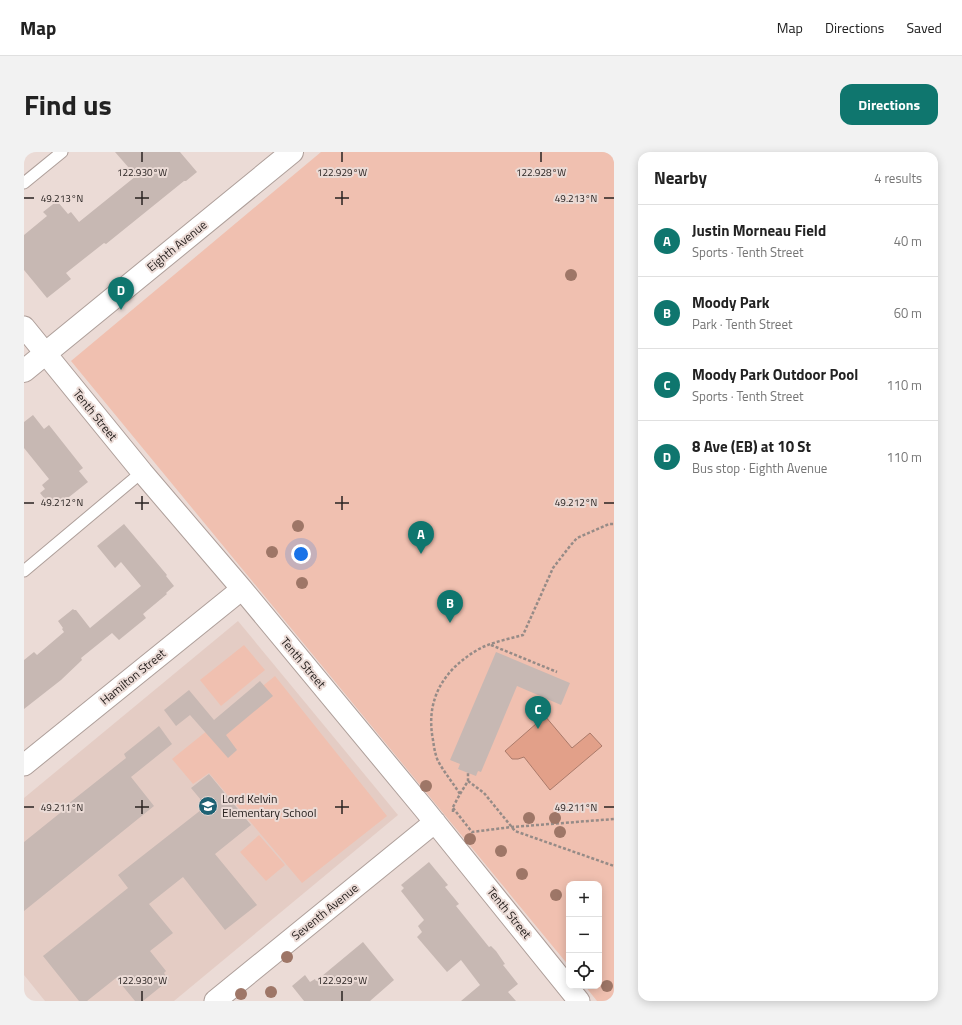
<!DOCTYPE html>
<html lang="en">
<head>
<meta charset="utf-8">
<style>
  :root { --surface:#fff; --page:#f2f2f2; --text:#222; --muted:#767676; --line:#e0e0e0; --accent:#0f766e }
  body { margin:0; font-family:"Titillium Web",sans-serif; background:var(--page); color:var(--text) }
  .controls { position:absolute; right:12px; bottom:12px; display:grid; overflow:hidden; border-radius:8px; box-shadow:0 2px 10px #0003 }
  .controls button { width:36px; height:36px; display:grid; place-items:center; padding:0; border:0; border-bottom:1px solid var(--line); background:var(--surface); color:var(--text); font:20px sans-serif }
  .you { position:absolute; left:277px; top:402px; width:14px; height:14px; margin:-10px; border:3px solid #fff; border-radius:50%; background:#1a73e8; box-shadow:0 0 0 6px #1a73e833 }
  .badge { display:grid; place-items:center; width:26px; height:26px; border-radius:50%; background:var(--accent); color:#fff; font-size:13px; font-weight:700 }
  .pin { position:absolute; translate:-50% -33px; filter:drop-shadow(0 1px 2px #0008) }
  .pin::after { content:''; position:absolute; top:21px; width:14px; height:12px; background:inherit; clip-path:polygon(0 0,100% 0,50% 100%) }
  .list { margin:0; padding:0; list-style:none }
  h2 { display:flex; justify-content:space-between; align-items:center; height:52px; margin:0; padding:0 16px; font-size:17px }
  h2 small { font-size:13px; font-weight:400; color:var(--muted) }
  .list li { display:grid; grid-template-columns:26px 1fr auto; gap:12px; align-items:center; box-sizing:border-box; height:72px; padding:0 16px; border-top:1px solid var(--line) }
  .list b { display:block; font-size:15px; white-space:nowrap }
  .list p { margin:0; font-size:13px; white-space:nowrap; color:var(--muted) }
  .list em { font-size:13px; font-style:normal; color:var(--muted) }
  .icon { flex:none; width:22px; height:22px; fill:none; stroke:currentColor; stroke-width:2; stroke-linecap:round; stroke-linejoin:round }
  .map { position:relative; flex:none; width:590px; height:849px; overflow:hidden; border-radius:12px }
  header { display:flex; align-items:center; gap:24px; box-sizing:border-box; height:56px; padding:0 20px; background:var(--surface); border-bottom:1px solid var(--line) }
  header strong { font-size:19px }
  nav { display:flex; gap:22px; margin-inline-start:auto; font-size:14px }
  .intro { display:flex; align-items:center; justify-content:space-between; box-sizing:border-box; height:96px; padding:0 24px }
  h1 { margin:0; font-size:28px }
  .button { padding:10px 18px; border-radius:12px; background:var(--accent); color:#fff; font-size:14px; font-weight:700 }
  main { display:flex; gap:24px; padding:0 24px }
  aside { flex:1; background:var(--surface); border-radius:12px; box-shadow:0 2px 10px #0003 }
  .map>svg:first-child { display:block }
</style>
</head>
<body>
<header>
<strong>Map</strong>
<nav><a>Map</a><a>Directions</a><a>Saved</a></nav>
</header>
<div class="intro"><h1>Find us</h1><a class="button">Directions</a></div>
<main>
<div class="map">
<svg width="590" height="849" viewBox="0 0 590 849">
  <rect width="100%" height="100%" fill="#ebdbd6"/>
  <!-- built -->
  <path fill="#e4ccc4" d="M214,469l160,194 -224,186h-129l-21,-26v-177z"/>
  <!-- green -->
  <path fill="#f0c0b0" d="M297,0h293v849h-17l-12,-15h14v-102h-30v82l-498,-605z
    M220,493l21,25 -44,36 -21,-26z
    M251,524l112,140 -85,67 -93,-110 -16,11 -21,-25z
    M235,683l26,30 -19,16 -26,-29z"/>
  <!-- water -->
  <path fill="#e2a089" stroke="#aa7a6a" d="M521,564l27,32 18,-15 12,13 -52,44 -26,-33 -6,2h-6l-7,-8z"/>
  <!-- building -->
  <path fill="#c7b8b3" d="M91,0h65l17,20 -11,9h-2l-78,63 -2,-1 -38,30 5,6 -24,19 -23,-28v-35l23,-19 -4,-4 14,-11 11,13 3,-2 8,10 57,-46z
    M9,263l11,14 5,-4 34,43 -4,3 9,11 -29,23 -4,-5 -6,4 -9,-11 5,-4 -3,-4 7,-6 -25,-31v-26z
    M100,372l43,51 -1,1 8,10 -8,7 1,1 -24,20 3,4 -27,22 -7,-7 -31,25 1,2 -21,20 -37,29v-49l10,-8 3,3 27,-23 -2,-3 1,-1 -5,-7 15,-12 1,1h2l14,18 51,-42 -20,-24 -6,6 -18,-22z
    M472,500l74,31 -9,22 -44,-19 -36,86 -3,-1 -2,5 -18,-7 2,-5 -10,-4z
    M236,529l13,15 -47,39 11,15 -9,8 -38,-43 -14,11 -12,-16 25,-20 25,30z
    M135,574l13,18 -41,33 23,29 -130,105v-69l46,-37 -2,-1 58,-46 -2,-4z
    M185,622l42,51 -36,29 42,51 -32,25 -42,-53 -34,27 24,29 -23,18 16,20 -2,2 5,7 -26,21h-8l-19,-23 -29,23h-8l-36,-45 85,-68 -10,-13 88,-69 -15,-18z
    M405,710l19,23 -3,2 14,17 -3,2 33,41 2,-1 5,5 9,13 -2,1 15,19 -10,8 8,9h-55l19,-16 -19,-25 -14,12 -30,-35 5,-5 -4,-6 6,-6 -23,-29 3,-3 -3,-3z
    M339,790l31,38 -24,21h-66l-12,-15 13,-11 5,7 5,-3 1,2z"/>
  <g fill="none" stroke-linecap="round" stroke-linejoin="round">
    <!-- lane casing -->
    <g stroke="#ae9f9a" stroke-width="13">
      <path id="lane" d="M0,31l38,-31
        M0,419l118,-99"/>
    </g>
    <!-- street casing -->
    <g stroke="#ae9f9a" stroke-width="23">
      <path id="street" d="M0,175l118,145 100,117 183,221 154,191
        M0,613l218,-176
        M191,849l220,-179"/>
    </g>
    <!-- secondary casing -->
    <g stroke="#ae9f9a" stroke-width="24">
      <path id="secondary" d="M0,219l268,-219"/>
    </g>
    <!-- path -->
    <path stroke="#968b87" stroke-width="2.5" stroke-dasharray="3 2" stroke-linecap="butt" d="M467,493l66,27
      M444,629l16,12 31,38 99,35
      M436,642l8,-13v-8
      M429,656l19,24 40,-5 102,-8
      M429,660v-5l7,-13c-7,-11 -16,-22 -22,-33 -3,-7 -4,-14 -5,-21 -8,-41 11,-71 46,-91 13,-7 30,-10 44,-14l30,-67 17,-22 7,-8 32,-14h5"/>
    <!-- lane -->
    <use href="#lane" stroke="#fff" stroke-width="11"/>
    <!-- street -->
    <use href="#street" stroke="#fff" stroke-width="21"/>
    <!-- secondary -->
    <use href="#secondary" stroke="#fff" stroke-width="22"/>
  </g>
  <!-- trees -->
  <g fill="#9e7667">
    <circle cx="547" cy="123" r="6"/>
    <circle cx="274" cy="374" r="6"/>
    <circle cx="248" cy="400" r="6"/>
    <circle cx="278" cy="431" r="6"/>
    <circle cx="402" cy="634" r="6"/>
    <circle cx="505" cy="666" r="6"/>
    <circle cx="531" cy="666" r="6"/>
    <circle cx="536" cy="680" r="6"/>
    <circle cx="446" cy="687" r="6"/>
    <circle cx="477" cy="699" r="6"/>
    <circle cx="498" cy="722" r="6"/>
    <circle cx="532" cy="743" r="6"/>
    <circle cx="263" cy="805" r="6"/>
    <circle cx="583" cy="834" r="6"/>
    <circle cx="247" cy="840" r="6"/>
    <circle cx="217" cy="842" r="6"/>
  </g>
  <!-- ticks -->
  <path fill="none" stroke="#282220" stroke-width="1.5" d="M118,0v10M318,0v10M517,0v10M118,39v14M318,39v14M0,46h10M111,46h14M311,46h14M580,46h10M118,344v14M318,344v14M0,351h10M111,351h14M311,351h14M580,351h10M118,648v14M318,648v14M0,655h10M111,655h14M311,655h14M580,655h10M118,839v10M318,839v10"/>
  <!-- icons -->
  <defs>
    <g id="school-disc" transform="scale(1)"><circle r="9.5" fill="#1e6274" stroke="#ebdbd6"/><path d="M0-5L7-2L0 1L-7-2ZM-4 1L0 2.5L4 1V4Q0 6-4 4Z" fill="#fff"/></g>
  </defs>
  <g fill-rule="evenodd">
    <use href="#school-disc" x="184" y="654"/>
  </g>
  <g text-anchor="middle" stroke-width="4" stroke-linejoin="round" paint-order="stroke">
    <!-- street labels -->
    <g font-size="12" fill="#282220" stroke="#ebdbd6">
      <text transform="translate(153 94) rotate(-39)" y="4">Eighth Avenue</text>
      <text transform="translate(71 263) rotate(51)" y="4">Tenth Street</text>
      <text transform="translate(279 511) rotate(50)" y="4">Tenth Street</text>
      <text transform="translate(109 525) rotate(-39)" y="4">Hamilton Street</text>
      <text transform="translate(301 760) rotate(-39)" y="4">Seventh Avenue</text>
      <text transform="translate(485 761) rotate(51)" y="4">Tenth Street</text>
    </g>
    <!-- poi labels -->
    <g font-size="12" fill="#282220" stroke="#ebdbd6" text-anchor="start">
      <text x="198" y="651">Lord Kelvin<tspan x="198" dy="14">Elementary School</tspan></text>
    </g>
  </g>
  <g font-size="10" text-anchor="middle" fill="#282220" stroke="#ebdbd6" stroke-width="4" stroke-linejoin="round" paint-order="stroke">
    <text x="118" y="24">122.930°W</text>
    <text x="318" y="24">122.929°W</text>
    <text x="517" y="24">122.928°W</text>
    <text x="38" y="50">49.213°N</text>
    <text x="552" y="50">49.213°N</text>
    <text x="38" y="354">49.212°N</text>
    <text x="552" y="354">49.212°N</text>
    <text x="38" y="659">49.211°N</text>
    <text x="552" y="659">49.211°N</text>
    <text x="118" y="832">122.930°W</text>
    <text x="318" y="832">122.929°W</text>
  </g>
</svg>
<div class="controls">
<button>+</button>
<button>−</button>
<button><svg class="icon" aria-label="locate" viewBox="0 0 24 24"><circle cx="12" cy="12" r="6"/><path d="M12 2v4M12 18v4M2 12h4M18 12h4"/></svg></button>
</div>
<div class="you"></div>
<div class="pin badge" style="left:397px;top:402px">A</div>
<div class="pin badge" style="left:426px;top:471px">B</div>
<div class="pin badge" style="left:514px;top:577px">C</div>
<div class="pin badge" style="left:97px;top:158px">D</div>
</div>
<aside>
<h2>Nearby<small>4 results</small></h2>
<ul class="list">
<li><span class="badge">A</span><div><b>Justin Morneau Field</b><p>Sports · Tenth Street</p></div><em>40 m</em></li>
<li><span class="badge">B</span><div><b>Moody Park</b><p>Park · Tenth Street</p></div><em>60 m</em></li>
<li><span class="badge">C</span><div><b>Moody Park Outdoor Pool</b><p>Sports · Tenth Street</p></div><em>110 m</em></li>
<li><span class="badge">D</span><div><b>8 Ave (EB) at 10 St</b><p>Bus stop · Eighth Avenue</p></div><em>110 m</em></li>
</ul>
</aside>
</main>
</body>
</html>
